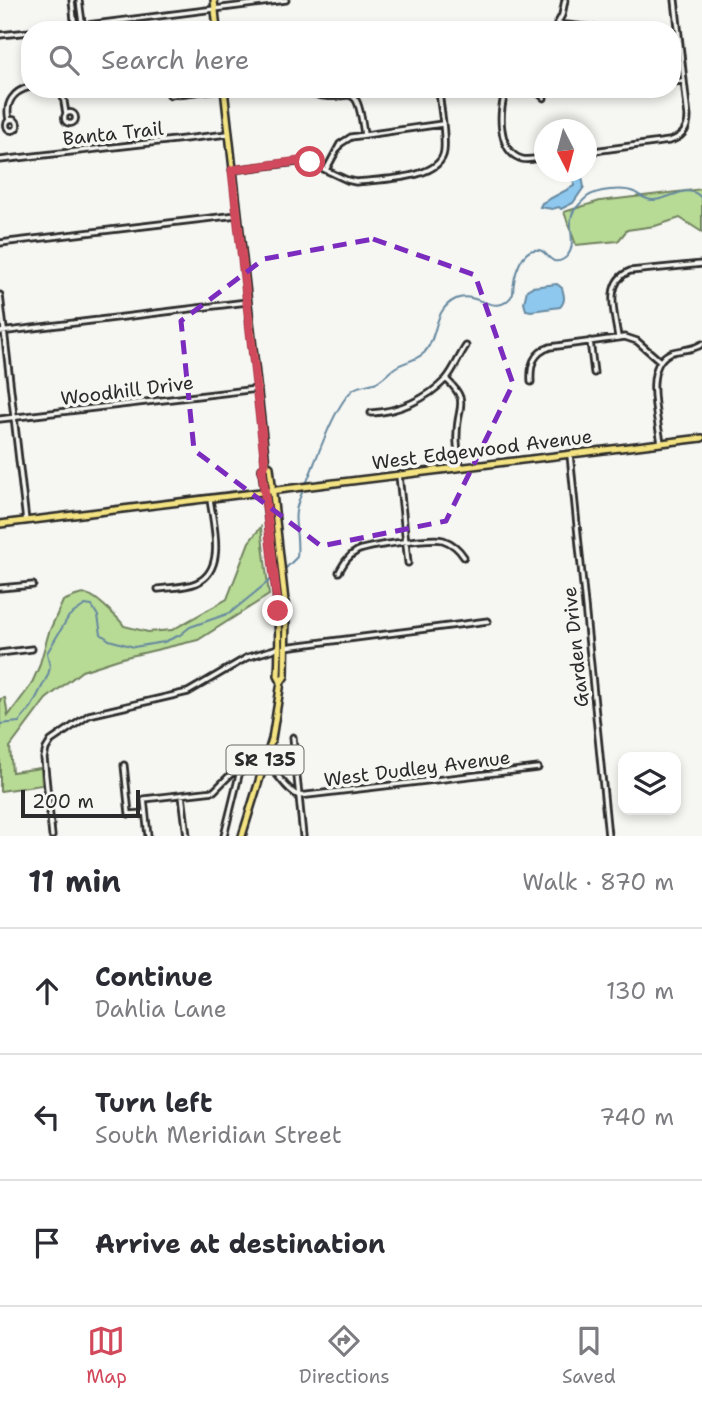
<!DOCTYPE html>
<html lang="en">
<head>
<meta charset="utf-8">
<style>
  :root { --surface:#fff; --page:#f2f2f3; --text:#2b2b33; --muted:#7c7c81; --line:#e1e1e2; --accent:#d1495b }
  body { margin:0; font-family:"Shantell Sans",sans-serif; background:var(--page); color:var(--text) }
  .controls { position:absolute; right:21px; bottom:21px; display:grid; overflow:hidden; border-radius:14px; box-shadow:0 4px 10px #0003 }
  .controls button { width:63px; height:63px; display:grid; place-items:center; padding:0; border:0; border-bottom:2px solid var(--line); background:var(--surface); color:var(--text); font:35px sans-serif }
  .compass { position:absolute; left:534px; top:119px; width:63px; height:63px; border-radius:50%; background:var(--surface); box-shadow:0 4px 10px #0003; rotate:174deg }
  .scale { position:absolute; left:21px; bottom:18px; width:119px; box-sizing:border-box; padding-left:7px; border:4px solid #2b2b2b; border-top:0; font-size:19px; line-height:24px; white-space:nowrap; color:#2b2b2b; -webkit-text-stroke:5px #f6f6f2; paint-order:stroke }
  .stop { position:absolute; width:21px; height:21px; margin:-16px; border:5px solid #d1495b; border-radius:50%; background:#fff }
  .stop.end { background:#d1495b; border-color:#fff; box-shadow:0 2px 7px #0008 }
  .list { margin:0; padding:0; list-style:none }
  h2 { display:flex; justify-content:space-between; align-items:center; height:91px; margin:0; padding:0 28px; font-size:30px }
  h2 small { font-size:23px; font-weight:400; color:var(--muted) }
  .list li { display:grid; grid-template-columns:46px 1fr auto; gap:21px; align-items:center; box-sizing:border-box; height:126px; padding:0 28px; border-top:2px solid var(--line) }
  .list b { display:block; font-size:26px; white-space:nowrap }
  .list p { margin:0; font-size:23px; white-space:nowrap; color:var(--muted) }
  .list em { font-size:23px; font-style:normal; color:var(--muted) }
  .icon { flex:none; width:38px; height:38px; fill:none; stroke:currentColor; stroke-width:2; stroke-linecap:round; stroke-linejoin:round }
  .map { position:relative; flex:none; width:702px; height:836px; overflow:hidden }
  .search { position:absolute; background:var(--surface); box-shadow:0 4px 10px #0003; left:21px; right:21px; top:21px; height:77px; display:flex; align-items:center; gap:18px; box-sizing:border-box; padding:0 24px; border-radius:28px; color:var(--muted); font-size:26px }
  .sheet { height:469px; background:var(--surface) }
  nav { display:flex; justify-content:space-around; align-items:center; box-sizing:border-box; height:98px; border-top:2px solid var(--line); background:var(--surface); font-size:19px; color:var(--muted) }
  nav a { display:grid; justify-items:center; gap:4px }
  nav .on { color:var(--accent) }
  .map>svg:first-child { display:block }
</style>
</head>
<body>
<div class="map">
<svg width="702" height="836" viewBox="0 0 702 836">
  <rect width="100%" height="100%" fill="#f6f6f2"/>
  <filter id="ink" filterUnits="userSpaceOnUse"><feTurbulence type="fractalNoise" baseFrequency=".0143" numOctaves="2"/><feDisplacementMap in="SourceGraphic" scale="14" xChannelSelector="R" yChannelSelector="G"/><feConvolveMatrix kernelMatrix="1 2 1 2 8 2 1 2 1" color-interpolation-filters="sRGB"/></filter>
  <g filter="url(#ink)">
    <!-- green -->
    <path fill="#b7da95" stroke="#718260" stroke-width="2" d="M702,189v43l-22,-14 -25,8 -28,4 -9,11 -42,4 -12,-33 36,-11z
      M261,527l8,68 -71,45 -76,18 -40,13 -36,28 -36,48 2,25 29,-4 1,17 -42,6v-92l5,-1 3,18 23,-31 8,-18 10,-35 14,-31c24,-10 25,-10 45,8 6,6 12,10 16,17l24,6 24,-2 55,-31 22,-57z"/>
    <!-- water -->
    <path fill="#8ec8ee" stroke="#6689a0" stroke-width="2" d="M573,172h8l3,15 -11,16 -12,6 -2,-2 -7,2 -12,-2 2,-4 32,-17z
      M557,284l5,4c2,7 4,13 -2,19l-29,4 -5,-1 -2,-7 3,-13 5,-3z"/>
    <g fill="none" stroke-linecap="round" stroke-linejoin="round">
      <!-- stream -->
      <path stroke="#6689a0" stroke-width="2" d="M306,484c10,-23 29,-81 48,-95 6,-4 14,-4 20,-6 9,-3 14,-11 22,-16 10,-6 19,-6 28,-14 15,-16 8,-43 32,-54 20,-9 41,21 57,-5 0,-14 7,-51 29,-43 4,2 7,8 12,10 6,1 11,-2 14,-6 10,-13 -4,-34 8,-47 3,-3 7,-8 11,-11 9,-7 36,-10 47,-5 6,3 11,8 19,8 17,0 36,-19 49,-1
        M284,570l13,-13c3,-28 -9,-39 7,-68
        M0,724l19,-2 13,-16 16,-31 2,-8 -3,-14 22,-37 16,-11 7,1 6,10 3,18 8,6 25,7 30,-5 16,-7 10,-8 40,-14 44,-36"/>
      <!-- minor casing -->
      <g stroke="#2b2b2b" stroke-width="9">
        <path id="minor" d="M72,0l3,30
          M79,0l4,30
          M558,24l55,6
          M47,30l239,-30
          M554,30l8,-15 3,-15
          M0,35l30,-3
          M672,82l12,-1
          M62,89l4,25
          M507,89c-9,19 -10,63 15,70 7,2 15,-1 22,-2
          M534,89l10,9
          M617,89h1
          M311,93c38,14 45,-22 53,42
          M170,95l49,-6
          M64.5 118a5.5 5.5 0 1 1 11 0a5.5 5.5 0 1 1-11 0Z
          M6.5 125a5.5 5.5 0 1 1 11 0a5.5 5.5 0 1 1-11 0Z
          M9,120c-4,-17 4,-29 21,-33
          M586,152l83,-11c12,-3 19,-11 19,-24l-13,-117
          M0,160l228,-26
          M232,170l74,-9 41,19 9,2c24,-3 85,-2 88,-31 2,-20 -4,-43 -5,-62
          M326,170l14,-26 11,-7 91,-13
          M0,243l237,-28
          M0,295l26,226
          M0,332l247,-30
          M618,337c-3,-22 -15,-55 12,-66l72,-7
          M590,341l4,32
          M446,379c25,23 11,27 11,55 -1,11 2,22 3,33
          M531,382c-1,-17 2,-29 19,-35l75,-10 12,4 23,20
          M371,413c27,-1 56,-14 75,-34 8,-9 13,-23 20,-33
          M0,419l257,-30
          M661,443c-3,-24 -19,-77 9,-90 10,-4 22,-2 32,-9
          M570,455l38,381
          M399,475l9,88
          M339,572c5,-9 9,-16 18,-21 10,-5 74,-14 86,-11 9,3 16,9 21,17
          M0,588l33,-3
          M158,589c12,-2 26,-1 38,-6 31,-13 17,-59 14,-84
          M285,647l203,-26
          M0,653l32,-4
          M293,737l10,99
          M124,765l5,49 16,-1
          M182,795l5,41
          M52,836l-8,-78 2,-9 5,-8 38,-26 99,-23 60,-35 30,-9
          M148,836l-4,-37 70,-8 28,-28 9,-5c26,5 29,29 48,38l239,-28
          M224,836l18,-73"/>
      </g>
      <!-- major casing -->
      <g stroke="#2b2b2b" stroke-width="10">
        <path id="major" d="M214,0l3,30
          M224,89l42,375 -4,5c8,68 20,137 16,207l3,6
          M0,524l702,-86
          M242,836l30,-97 9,-57 4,-6 1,-66 -16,-143 -4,-3"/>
      </g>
      <!-- minor -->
      <use href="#minor" stroke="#f6f6f2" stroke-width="3.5"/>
      <!-- major -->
      <use href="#major" stroke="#f4e382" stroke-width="5"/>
    </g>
  </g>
  <g fill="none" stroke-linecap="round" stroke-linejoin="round" filter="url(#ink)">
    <!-- route -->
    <path stroke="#d1495b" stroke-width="9" d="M278,611l-16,-142 3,-5 -33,-294 68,-9 10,1"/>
  </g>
  <!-- marked area -->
  <path fill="none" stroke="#7b2cbf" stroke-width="5" stroke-dasharray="14 9" stroke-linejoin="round" d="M373,239l102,36 38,109 -67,137 -125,25 -127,-96 -13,-129 83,-62z"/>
  <g text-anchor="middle" stroke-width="7" stroke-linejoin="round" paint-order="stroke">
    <!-- shield labels -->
    <rect fill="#f6f6f2" stroke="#686867" stroke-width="2" x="226.5" y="745.5" width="77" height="29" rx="5"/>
    <g font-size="18" font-weight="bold" fill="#2b2b2b">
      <text x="265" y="766">SR 135</text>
    </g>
    <!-- street labels -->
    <g font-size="19" fill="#2b2b2b" stroke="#f6f6f2">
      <text transform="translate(113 133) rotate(-6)" y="7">Banta Trail</text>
      <text transform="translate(127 390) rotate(-7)" y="7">Woodhill Drive</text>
      <text transform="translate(482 449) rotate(-7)" y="7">West Edgewood Avenue</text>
      <text transform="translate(575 647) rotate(-96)" y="7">Garden Drive</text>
      <text transform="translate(417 768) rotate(-7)" y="7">West Dudley Avenue</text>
    </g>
  </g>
</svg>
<div class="controls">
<button><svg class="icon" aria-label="layers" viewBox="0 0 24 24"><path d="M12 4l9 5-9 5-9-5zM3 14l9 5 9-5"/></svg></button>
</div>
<svg class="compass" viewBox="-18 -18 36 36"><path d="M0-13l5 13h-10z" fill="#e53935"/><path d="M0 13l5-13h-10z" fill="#7c7c81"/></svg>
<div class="scale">200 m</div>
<div class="stop" style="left:310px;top:162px"></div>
<div class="stop end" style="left:278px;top:611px"></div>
<div class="search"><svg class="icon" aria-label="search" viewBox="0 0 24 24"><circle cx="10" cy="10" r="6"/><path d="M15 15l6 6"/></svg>Search here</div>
</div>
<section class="sheet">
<h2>11 min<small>Walk · 870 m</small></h2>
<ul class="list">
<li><svg class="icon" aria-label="ahead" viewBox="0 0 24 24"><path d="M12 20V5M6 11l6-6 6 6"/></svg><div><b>Continue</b><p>Dahlia Lane</p></div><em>130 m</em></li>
<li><svg class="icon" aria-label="left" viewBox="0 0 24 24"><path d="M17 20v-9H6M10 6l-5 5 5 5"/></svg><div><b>Turn left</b><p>South Meridian Street</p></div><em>740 m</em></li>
<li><svg class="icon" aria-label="arrive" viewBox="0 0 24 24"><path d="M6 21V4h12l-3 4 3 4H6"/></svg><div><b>Arrive at destination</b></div></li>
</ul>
</section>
<nav>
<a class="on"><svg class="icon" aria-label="map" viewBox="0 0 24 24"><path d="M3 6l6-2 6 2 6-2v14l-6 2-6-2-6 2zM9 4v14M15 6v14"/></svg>Map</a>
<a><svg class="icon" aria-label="directions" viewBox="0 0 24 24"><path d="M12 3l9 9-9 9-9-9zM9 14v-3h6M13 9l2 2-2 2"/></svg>Directions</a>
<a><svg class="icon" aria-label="saved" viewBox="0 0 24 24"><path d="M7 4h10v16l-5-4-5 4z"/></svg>Saved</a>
</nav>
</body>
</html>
